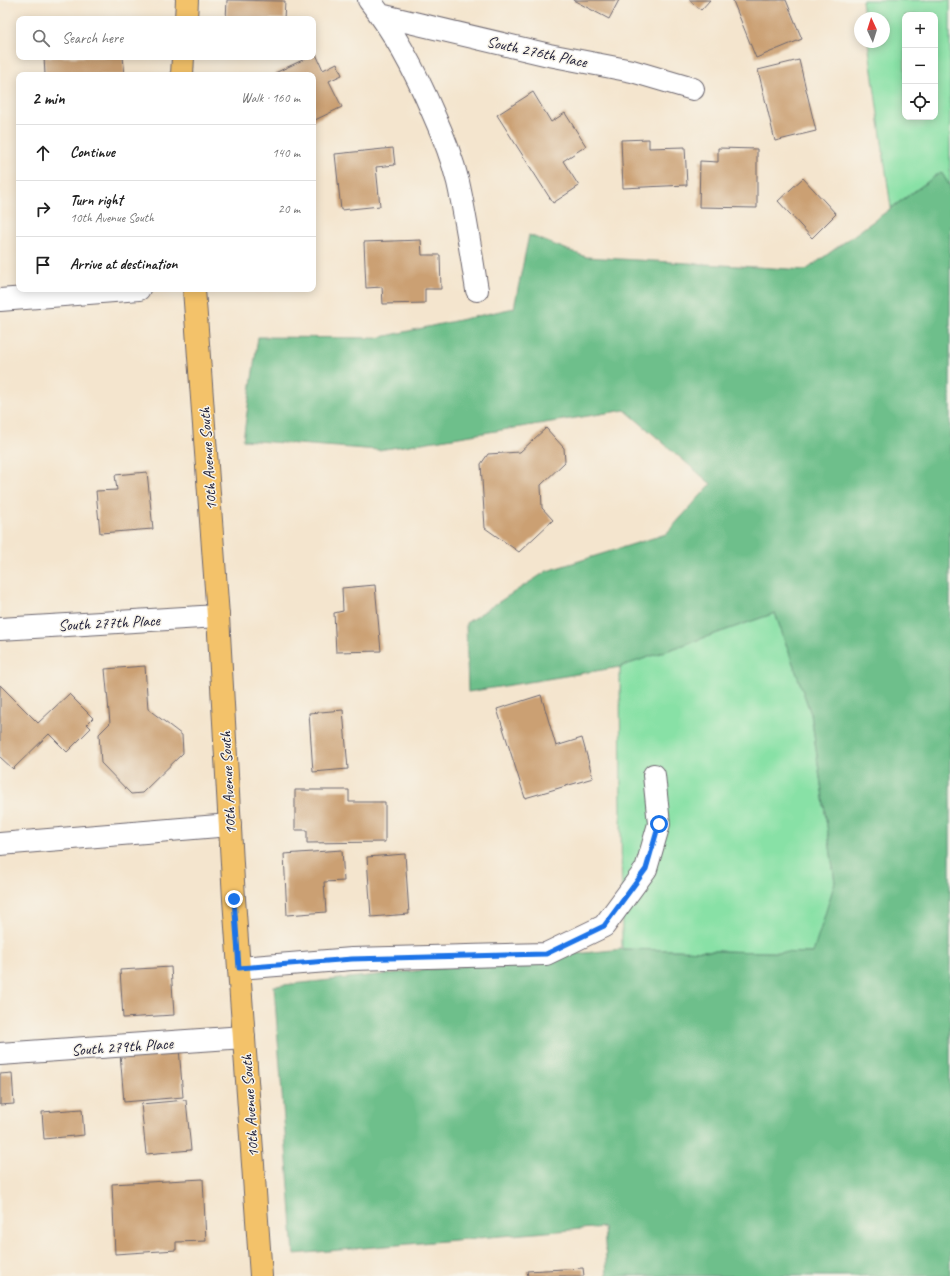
<!DOCTYPE html>
<html lang="en">
<head>
<meta charset="utf-8">
<style>
  :root { --surface:#fff; --page:#f6f6f6; --text:#222; --muted:#767676; --line:#e0e0e0 }
  body { margin:0; font-family:Caveat,sans-serif; background:var(--page); color:var(--text) }
  .controls { position:absolute; right:12px; top:12px; display:grid; overflow:hidden; border-radius:8px; box-shadow:0 2px 10px #0003 }
  .controls button { width:36px; height:36px; display:grid; place-items:center; padding:0; border:0; border-bottom:1px solid var(--line); background:var(--surface); color:var(--text); font:20px sans-serif }
  .compass { position:absolute; left:854px; top:12px; width:36px; height:36px; border-radius:50%; background:var(--surface); box-shadow:0 2px 10px #0003; rotate:356deg }
  .stop { position:absolute; width:12px; height:12px; margin:-9px; border:3px solid #1a73e8; border-radius:50%; background:#fff }
  .stop.end { background:#1a73e8; border-color:#fff; box-shadow:0 1px 4px #0008 }
  .list { margin:0; padding:0; list-style:none }
  h2 { display:flex; justify-content:space-between; align-items:center; height:52px; margin:0; padding:0 16px; font-size:17px }
  h2 small { font-size:13px; font-weight:400; color:var(--muted) }
  .list li { display:grid; grid-template-columns:26px 1fr auto; gap:12px; align-items:center; box-sizing:border-box; height:56px; padding:0 16px; border-top:1px solid var(--line) }
  .list b { display:block; font-size:15px; white-space:nowrap }
  .list p { margin:0; font-size:13px; white-space:nowrap; color:var(--muted) }
  .list em { font-size:13px; font-style:normal; color:var(--muted) }
  .icon { flex:none; width:22px; height:22px; fill:none; stroke:currentColor; stroke-width:2; stroke-linecap:round; stroke-linejoin:round }
  .map { position:relative; flex:none; width:950px; height:1276px; overflow:hidden }
  .search { position:absolute; background:var(--surface); box-shadow:0 2px 10px #0003; left:16px; top:16px; width:300px; height:44px; display:flex; align-items:center; gap:10px; box-sizing:border-box; padding:0 14px; border-radius:8px; color:var(--muted); font-size:15px }
  .panel { position:absolute; background:var(--surface); box-shadow:0 2px 10px #0003; left:16px; top:72px; width:300px; height:220px; border-radius:8px }
  .map>svg:first-child { display:block }
</style>
</head>
<body>
<div class="map">
<svg width="950" height="1276" viewBox="0 0 950 1276">
  <rect width="100%" height="100%" fill="#f7f3e8"/>
  <filter id="ink" filterUnits="userSpaceOnUse"><feTurbulence type="fractalNoise" baseFrequency=".025" numOctaves="2"/><feDisplacementMap in="SourceGraphic" scale="8" xChannelSelector="R" yChannelSelector="G"/><feConvolveMatrix kernelMatrix="1 2 1 2 8 2 1 2 1" color-interpolation-filters="sRGB"/></filter>
  <filter id="wash" filterUnits="userSpaceOnUse"><feTurbulence type="fractalNoise" baseFrequency=".012" numOctaves="4" result="noise"/><feDisplacementMap in="SourceGraphic" scale="16" xChannelSelector="R" yChannelSelector="G"/><feGaussianBlur stdDeviation="0.9" result="paint"/><feColorMatrix in="noise" values="0 0 0 0 0 0 0 0 0 0 0 0 0 0 0 0 0 1.4 0 .05"/><feComposite in="paint" operator="in"/></filter>
  <g filter="url(#wash)">
    <rect width="100%" height="100%" fill="#f4e5ce"/>
    <!-- green -->
    <path fill="#88e1a6" stroke="#558270" fill-rule="evenodd" d="M862,0h88v186l-9,-14 -50,36 -23,-166h16v-24h-20zM905,15h30v102h-30z
      M775,613l36,101 24,168 -21,71 -192,-4 -2,-282z"/>
    <!-- forest -->
    <path fill="#6ebf8b" stroke="#487063" d="M941,172l9,14v1090h-343l-3,-49 -310,27 -20,-268 348,-37 191,4 22,-71 -24,-168 -36,-101 -155,54 -152,25 -2,-69 81,-52 119,-37 45,-50 -86,-74 -246,40 -136,-10 15,-103 119,1 137,-30 15,-73 57,22 220,13z"/>
    <g id="blocks">
      <!-- building -->
      <path fill="#cba073" d="M227,0l58,1 -1,18h-58z
        M573,0h46l-10,19z
        M689,0h21l-9,10z
        M734,0h52l16,39 -46,19 -23,-57z
        M316,54l7,16 14,-7 5,12 -13,6 13,26 -29,14v-46h-37l-1,-2 34,-16h4v-2z
        M44,57h79l2,18h-80z
        M799,60l17,71 -41,10 -17,-71z
        M533,92l18,30 14,-9 21,33 -23,15 16,25 -26,17 -56,-88z
        M649,139v9l36,-1 2,38 -64,3 -2,-48z
        M393,148l2,17 -19,2 4,39 -39,4 -6,-56z
        M718,148l39,1v59l-58,-1 1,-46 18,1z
        M803,178l33,36 -24,24 -34,-37z
        M421,240l1,15h18l1,34h-16v14l-42,1 -1,-17 -16,1 -2,-46z
        M546,428l18,20 1,14 -24,23 1,23 11,12 -34,32 -34,-24 -4,-64 7,-10 32,-2z
        M147,472l6,57 -53,4 -4,-42 21,-1 -2,-15z
        M375,585l6,66 -45,1 -2,-39 9,-2 -1,-23z
        M145,666l3,43 34,26 1,18 -41,40 -11,1 -30,-31 -2,-29 11,-11 -5,-54z
        M0,685l38,38 31,-29 24,24 -6,6 4,4 -24,24 -18,-18 -36,35 -13,-12z
        M541,695l15,51 26,-8 11,40 -68,20 -28,-89z
        M343,710l5,59 -35,3 -4,-59z
        M295,790h54v12h36v40l-78,1v-13h-12z
        M342,850l2,31 -20,1 2,30 -39,3 -3,-61z
        M405,854l4,60 -38,3 -4,-60z
        M171,967l3,48 -51,3 -3,-48z
        M179,1048l4,49 -59,5 -4,-49z
        M12,1073l2,31 -14,1v-31z
        M186,1100l5,50 -45,4 -5,-50z
        M82,1109l2,26 -40,4 -2,-27z
        M203,1179l3,62 -30,1v8l-61,4 -3,-70z
        M583,1268l1,8h-56l-1,-5z"/>
    </g>
  </g>
  <g filter="url(#ink)">
    <use href="#blocks" fill-opacity="0" stroke="#6c666e" stroke-width="1"/>
    <g fill="none" stroke-linecap="round" stroke-linejoin="round">
      <!-- minor casing -->
      <g stroke="#6c666e" stroke-width="24">
        <path id="minor" d="M369,0c27,34 47,73 64,113 10,22 19,45 25,69 8,35 13,72 19,108
          M380,15l169,40 83,16 61,18
          M0,300l139,-11
          M0,629l218,-13
          M0,844l230,-19
          M239,968l113,-9 194,-5 58,-28 42,-57 13,-45 -5,-49
          M0,1054l244,-17"/>
      </g>
      <!-- major casing -->
      <g stroke="#6c666e" stroke-width="24">
        <path id="major" d="M186,19l1,-19
          M182,75l1,-18
          M194,289l24,327 16,283 27,377"/>
      </g>
      <!-- minor -->
      <use href="#minor" stroke="#fff" stroke-width="22"/>
      <!-- major -->
      <use href="#major" stroke="#f3c26a" stroke-width="22"/>
    </g>
  </g>
  <g fill="none" stroke-linecap="round" stroke-linejoin="round" filter="url(#ink)">
    <!-- route -->
    <path stroke="#1a73e8" stroke-width="5" d="M234,899l5,69 113,-9 194,-5 58,-28 42,-57 13,-45"/>
  </g>
  <g text-anchor="middle" stroke-width="3" stroke-linejoin="round" paint-order="stroke">
    <!-- street labels -->
    <g font-size="16" fill="#22223b" stroke="#f7f3e8">
      <text transform="translate(537 51) rotate(12)" y="6">South 276th Place</text>
      <text transform="translate(207 459) rotate(-94)" y="6">10th Avenue South</text>
      <text transform="translate(109 622) rotate(-3)" y="6">South 277th Place</text>
      <text transform="translate(227 783) rotate(-93)" y="6">10th Avenue South</text>
      <text transform="translate(122 1046) rotate(-4)" y="6">South 279th Place</text>
      <text transform="translate(249 1106) rotate(-94)" y="6">10th Avenue South</text>
    </g>
  </g>
</svg>
<div class="controls">
<button>+</button>
<button>−</button>
<button><svg class="icon" aria-label="locate" viewBox="0 0 24 24"><circle cx="12" cy="12" r="6"/><path d="M12 2v4M12 18v4M2 12h4M18 12h4"/></svg></button>
</div>
<svg class="compass" viewBox="-18 -18 36 36"><path d="M0-13l5 13h-10z" fill="#e53935"/><path d="M0 13l5-13h-10z" fill="#767676"/></svg>
<div class="stop" style="left:659px;top:824px"></div>
<div class="stop end" style="left:234px;top:899px"></div>
<div class="search"><svg class="icon" aria-label="search" viewBox="0 0 24 24"><circle cx="10" cy="10" r="6"/><path d="M15 15l6 6"/></svg>Search here</div>
<section class="panel">
<h2>2 min<small>Walk · 160 m</small></h2>
<ul class="list">
<li><svg class="icon" aria-label="ahead" viewBox="0 0 24 24"><path d="M12 20V5M6 11l6-6 6 6"/></svg><div><b>Continue</b></div><em>140 m</em></li>
<li><svg class="icon" aria-label="right" viewBox="0 0 24 24"><path d="M7 20v-9h11M14 6l5 5-5 5"/></svg><div><b>Turn right</b><p>10th Avenue South</p></div><em>20 m</em></li>
<li><svg class="icon" aria-label="arrive" viewBox="0 0 24 24"><path d="M6 21V4h12l-3 4 3 4H6"/></svg><div><b>Arrive at destination</b></div></li>
</ul>
</section>
</div>
</body>
</html>
